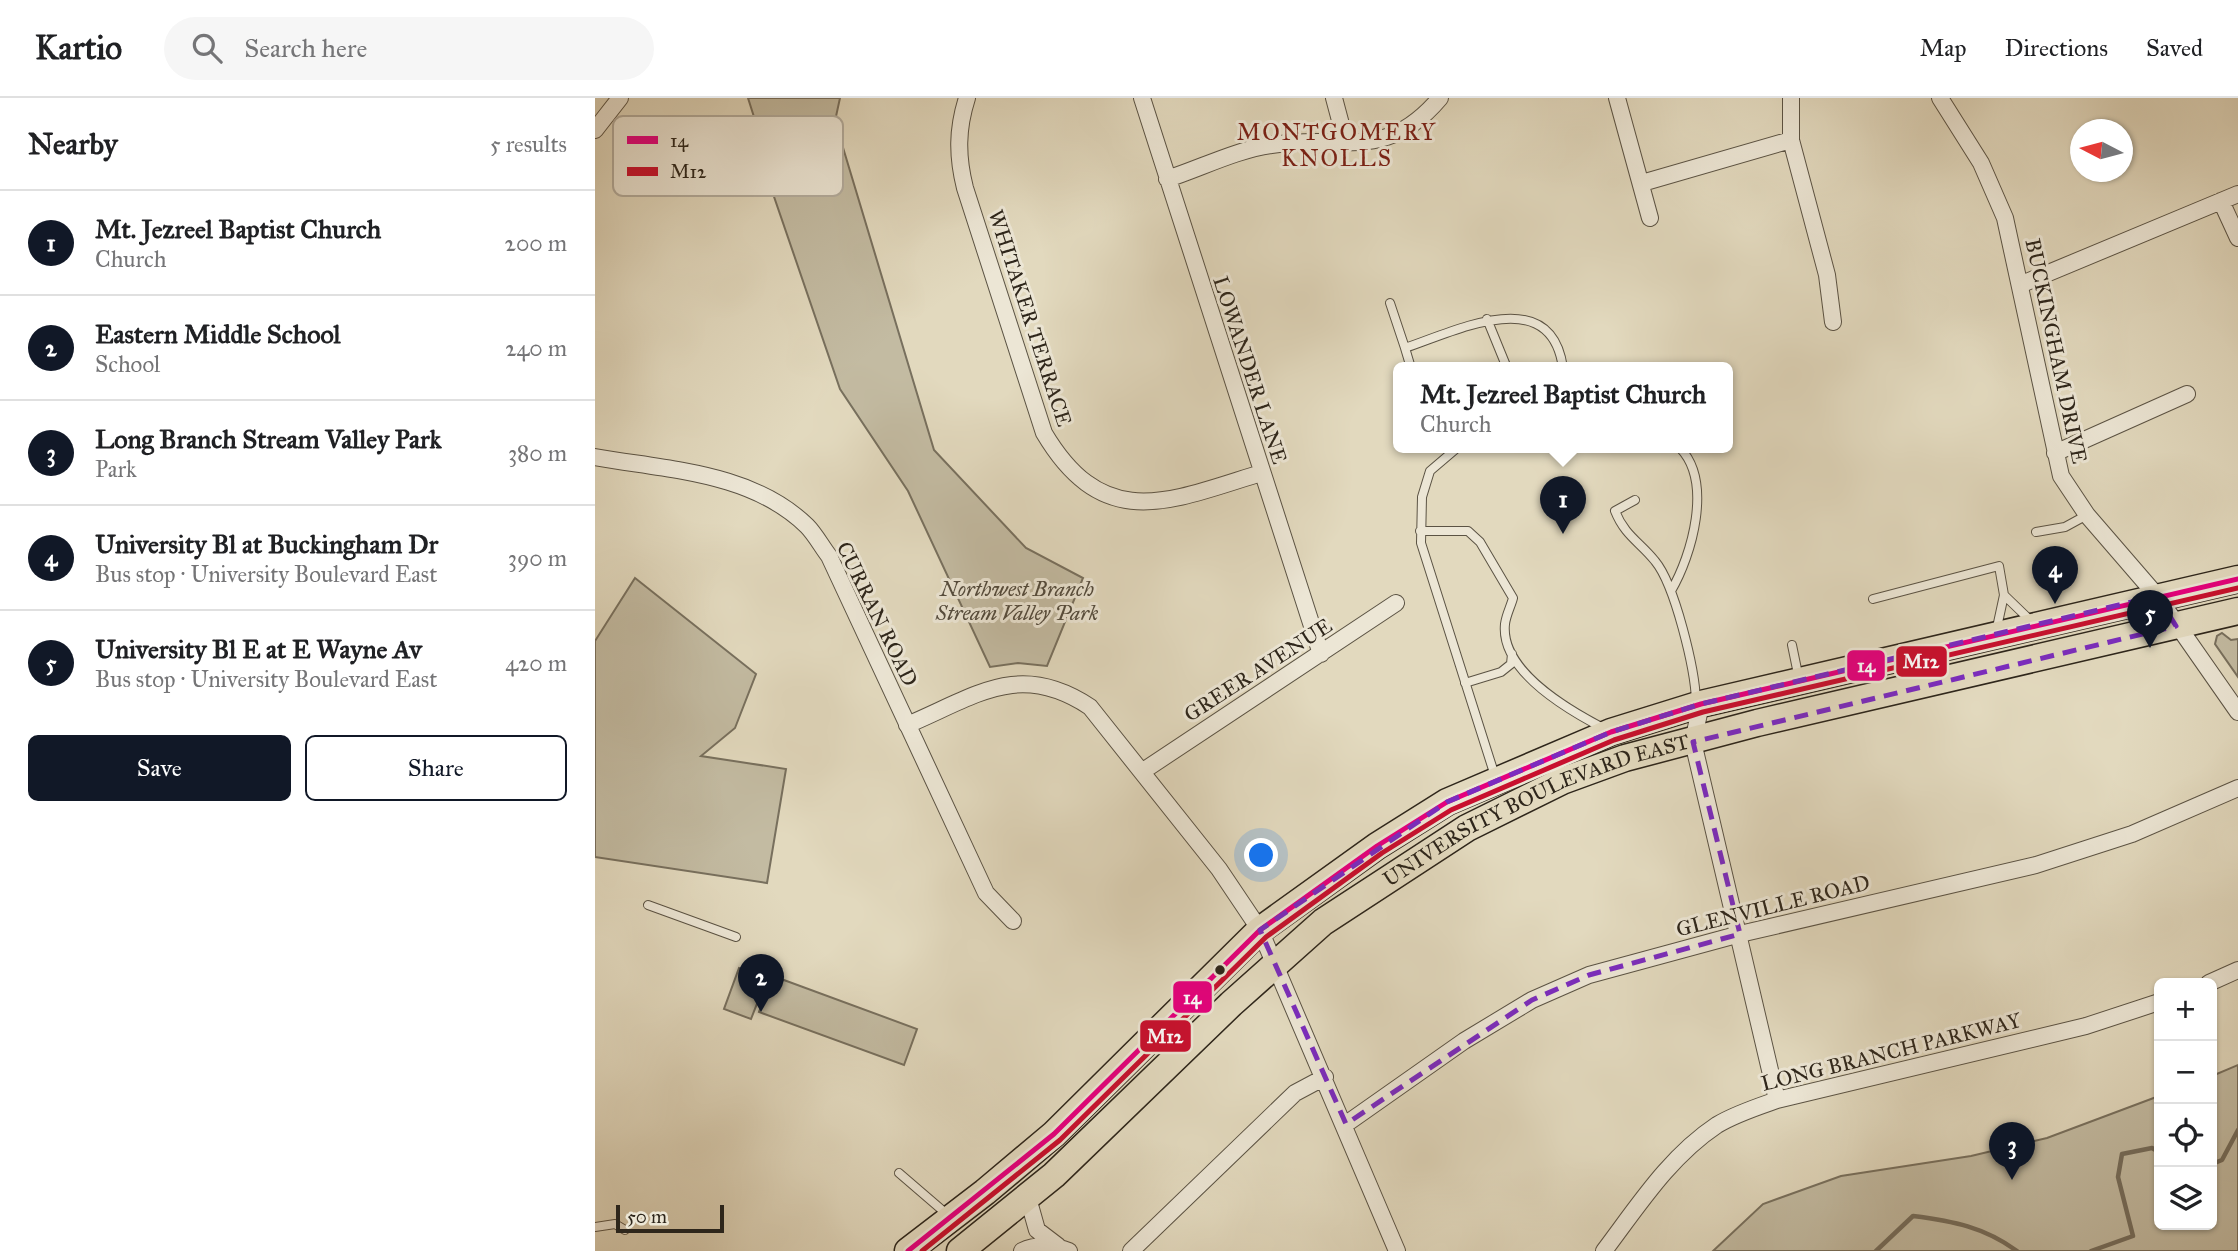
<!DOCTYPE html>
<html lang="en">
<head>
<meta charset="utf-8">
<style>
  :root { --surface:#fff; --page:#f6f6f6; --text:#202124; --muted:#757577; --line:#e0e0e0; --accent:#111827 }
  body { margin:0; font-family:"IM FELL Great Primer",serif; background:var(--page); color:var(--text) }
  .controls { position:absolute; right:21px; bottom:21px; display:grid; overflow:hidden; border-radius:10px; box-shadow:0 2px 5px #0004 }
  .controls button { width:63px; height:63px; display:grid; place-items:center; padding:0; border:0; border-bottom:2px solid var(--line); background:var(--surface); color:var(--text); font:35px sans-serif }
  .compass { position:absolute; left:1475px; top:21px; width:63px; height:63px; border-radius:50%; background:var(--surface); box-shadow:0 2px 5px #0004; rotate:276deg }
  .scale { position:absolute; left:21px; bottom:18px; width:108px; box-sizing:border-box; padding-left:7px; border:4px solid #2e261b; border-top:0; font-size:19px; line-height:24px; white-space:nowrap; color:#2e261b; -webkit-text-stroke:5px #ece6d5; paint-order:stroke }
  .you { position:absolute; left:667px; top:758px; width:24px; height:24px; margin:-18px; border:5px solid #fff; border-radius:50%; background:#1a73e8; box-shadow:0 0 0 10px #1a73e833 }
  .badge { display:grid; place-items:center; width:46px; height:46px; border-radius:50%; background:var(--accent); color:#fff; font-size:23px; font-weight:700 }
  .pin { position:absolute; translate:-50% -58px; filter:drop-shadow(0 2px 4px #0008) }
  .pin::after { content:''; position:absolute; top:37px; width:24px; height:21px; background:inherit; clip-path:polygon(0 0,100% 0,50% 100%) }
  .popup { position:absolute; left:798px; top:264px; width:340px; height:91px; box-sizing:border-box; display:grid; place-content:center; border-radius:10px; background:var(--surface); filter:drop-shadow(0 2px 5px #0005); font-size:23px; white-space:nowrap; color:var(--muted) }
  .popup b { font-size:26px; color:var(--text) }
  .popup::after { content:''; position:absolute; left:50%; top:100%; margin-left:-14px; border:14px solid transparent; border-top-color:var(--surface) }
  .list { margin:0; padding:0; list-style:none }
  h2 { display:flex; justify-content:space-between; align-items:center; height:91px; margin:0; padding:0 28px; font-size:30px }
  h2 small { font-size:23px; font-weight:400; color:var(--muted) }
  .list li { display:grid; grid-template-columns:46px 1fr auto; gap:21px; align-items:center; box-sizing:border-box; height:105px; padding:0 28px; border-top:2px solid var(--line) }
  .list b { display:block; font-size:26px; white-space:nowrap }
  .list p { margin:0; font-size:23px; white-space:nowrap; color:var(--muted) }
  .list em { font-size:23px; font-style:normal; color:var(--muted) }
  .actions { display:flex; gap:14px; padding:21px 28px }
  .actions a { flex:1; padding:16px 0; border:2px solid var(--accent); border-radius:10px; text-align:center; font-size:24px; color:var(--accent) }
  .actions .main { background:var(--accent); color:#fff }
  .icon { flex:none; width:38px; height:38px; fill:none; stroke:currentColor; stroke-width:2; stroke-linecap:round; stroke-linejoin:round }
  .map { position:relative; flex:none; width:1643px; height:1153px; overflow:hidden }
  header { display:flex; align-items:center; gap:42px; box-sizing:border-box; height:98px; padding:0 35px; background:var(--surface); border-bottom:2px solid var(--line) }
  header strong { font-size:33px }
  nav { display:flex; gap:38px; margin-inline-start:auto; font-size:24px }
  .search { width:490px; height:63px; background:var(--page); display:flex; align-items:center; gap:18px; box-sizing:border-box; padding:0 24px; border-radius:38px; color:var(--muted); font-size:26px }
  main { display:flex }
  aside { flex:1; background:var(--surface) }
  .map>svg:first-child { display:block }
</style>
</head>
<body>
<header>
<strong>Kartio</strong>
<div class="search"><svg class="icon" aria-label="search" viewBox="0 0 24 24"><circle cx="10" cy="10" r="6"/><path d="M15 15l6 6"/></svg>Search here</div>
<nav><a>Map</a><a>Directions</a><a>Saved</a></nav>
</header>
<main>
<aside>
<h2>Nearby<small>5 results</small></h2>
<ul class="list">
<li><span class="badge">1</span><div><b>Mt. Jezreel Baptist Church</b><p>Church</p></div><em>200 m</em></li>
<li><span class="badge">2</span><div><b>Eastern Middle School</b><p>School</p></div><em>240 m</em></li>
<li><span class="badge">3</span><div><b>Long Branch Stream Valley Park</b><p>Park</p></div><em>380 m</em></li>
<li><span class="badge">4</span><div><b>University Bl at Buckingham Dr</b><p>Bus stop · University Boulevard East</p></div><em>390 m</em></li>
<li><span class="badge">5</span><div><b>University Bl E at E Wayne Av</b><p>Bus stop · University Boulevard East</p></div><em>420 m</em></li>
</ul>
<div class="actions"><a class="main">Save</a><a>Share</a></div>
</aside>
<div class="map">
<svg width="1643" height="1153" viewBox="0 0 1643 1153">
  <rect width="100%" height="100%" fill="#e2d9be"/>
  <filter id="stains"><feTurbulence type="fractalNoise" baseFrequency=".00286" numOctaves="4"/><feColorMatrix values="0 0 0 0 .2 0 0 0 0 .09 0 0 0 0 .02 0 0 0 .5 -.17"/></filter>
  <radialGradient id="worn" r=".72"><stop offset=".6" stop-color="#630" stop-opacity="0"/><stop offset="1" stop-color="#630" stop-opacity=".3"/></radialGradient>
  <!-- green -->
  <path fill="#c3bba2" stroke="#78705e" stroke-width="2" d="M153,0h92l-5,23 99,329 92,98 57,30 -36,88 -29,-3 -28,4 -82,-176 -68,-102 -70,-204 -3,-27z
    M40,480l121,96 -21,54 -34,28 85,13 -19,114 -172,-26v-216z
    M1627,535l9,7 7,-1v38l-23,-33 2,-8z
    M144,870l28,10 -16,41 -27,-10z
    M178,878l144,53 -13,36 -145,-53z
    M1643,967v186h-525l50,-47 78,-28 130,-20 76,-18 112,-42v129h53v-149z"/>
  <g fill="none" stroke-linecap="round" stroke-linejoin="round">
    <!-- stream -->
    <path stroke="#756d5c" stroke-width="4.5" d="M1617,1066l10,-4 16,-30
      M1281,1153l37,-35c40,5 71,11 104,35
      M1496,1153l42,-15 -15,-59 4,-23 30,-6 7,4"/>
    <!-- service casing -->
    <g stroke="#5b5344" stroke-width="10">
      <path id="service" d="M795,205l15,45
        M892,221l20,49
        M816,270l-6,-20c51,-17 146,-66 158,20
        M862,350l-27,23 -8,26 -1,46 74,233
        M1040,402l-20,11c10,25 25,31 40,50 20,24 40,108 41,140
        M825,433h48l12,11 33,56c-2,8 -7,17 -8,26 -5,47 65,87 100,105
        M1441,434l29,-5 22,-12
        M1076,493c21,-36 42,-109 9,-143
        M1409,497l28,27
        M1278,501l126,-33 5,29 -8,37
        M1197,547l7,34
        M870,585l36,-11 10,-8 1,-10
        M53,807l88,32
        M304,1075l50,43
        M0,1129l20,-3 10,6"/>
    </g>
    <!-- minor casing -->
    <g stroke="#5b5344" stroke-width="18">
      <path id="minor" d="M372,0c-10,31 -10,58 -2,90l79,245c60,101 126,68 217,40
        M547,0l179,556
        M739,0l12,45
        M1022,0l33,120
        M1196,0v42l36,135 6,47
        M1345,0l41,65 24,55 56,258 26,39 70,81 81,116
        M0,32l25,-32
        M572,81c34,-11 69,-29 104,-34 72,-12 113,19 169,-47
        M1047,85l149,-43
        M1626,103l17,37
        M1427,186l216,-90
        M1460,355l132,-59
        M0,359c72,13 157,15 212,69 8,8 15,21 22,30l157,337 27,28
        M1106,606l-8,38 84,358
        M312,627c69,-29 112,-65 183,-18l129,162 41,61 137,321
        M548,673l253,-168
        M1614,885l29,-13
        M751,1026l118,-83 68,-41 57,-25 151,-41 296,-69 96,-31 106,-46
        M433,1100l9,32 21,16
        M427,1153c14,-7 33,-6 47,0
        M536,1153l164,-158 30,-16
        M1009,1153c34,-45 65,-94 113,-126 18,-11 40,-18 60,-25l309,-74 73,-24"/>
    </g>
    <!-- primary casing -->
    <g stroke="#2e261b" stroke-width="29">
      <g id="primary">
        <path d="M313,1153l77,-59 69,-58 206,-204 117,-84 70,-44 164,-70 90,-28 537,-125"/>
        <path id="s1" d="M365,1153l94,-76 177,-171 92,-82 144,-94 95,-47 63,-23 132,-35 481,-112"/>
      </g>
    </g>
    <!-- service -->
    <use href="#service" stroke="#ece6d5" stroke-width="8"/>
    <!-- minor -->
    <use href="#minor" stroke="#ece6d5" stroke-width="16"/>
    <!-- primary -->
    <use href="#primary" stroke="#e2d9be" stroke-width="26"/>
    <!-- bus-1 casing -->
    <g stroke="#ece6d5" stroke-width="10">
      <path id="bus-1" d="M313,1153l146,-117 206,-204 117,-84 70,-44 164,-70 90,-28 537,-125"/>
    </g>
    <!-- bus-2 casing -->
    <g stroke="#ece6d5" stroke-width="10">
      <path id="bus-2" d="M327,1153l138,-111 206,-203 116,-84 69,-43 163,-70 89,-28 535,-124"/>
    </g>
    <!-- bus-1 -->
    <use href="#bus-1" stroke="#e5007d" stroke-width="5"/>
    <!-- bus-2 -->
    <use href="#bus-2" stroke="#c8102e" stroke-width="5"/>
  </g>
  <!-- marked area -->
  <path fill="none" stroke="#7b2cbf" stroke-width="5" stroke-dasharray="14 9" stroke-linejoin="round" d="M1562,498l19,30 -483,116 47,192 -151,41 -57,25 -186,124 -86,-194 187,-128 164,-70 90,-28z"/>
  <!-- markers -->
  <circle fill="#2e261b" stroke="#ece6d5" stroke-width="2.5" cx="625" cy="872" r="6"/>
  <g text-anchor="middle" stroke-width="6" stroke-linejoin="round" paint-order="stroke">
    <!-- street labels -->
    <g font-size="21" fill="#2e261b" stroke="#ece6d5">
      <text transform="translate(435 220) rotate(72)" y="7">WHITAKER TERRACE</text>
      <text transform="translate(1461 253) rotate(78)" y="7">BUCKINGHAM DRIVE</text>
      <text transform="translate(655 272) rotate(72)" y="7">LOWANDER LANE</text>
      <text transform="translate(282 516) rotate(64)" y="7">CURRAN ROAD</text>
      <text transform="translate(663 572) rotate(-33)" y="7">GREER AVENUE</text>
      <text dy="7" stroke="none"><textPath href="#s1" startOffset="733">UNIVERSITY BOULEVARD EAST</textPath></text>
      <text transform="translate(1178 808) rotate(-14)" y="7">GLENVILLE ROAD</text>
      <text transform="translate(1296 954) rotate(-14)" y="7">LONG BRANCH PARKWAY</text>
    </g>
    <!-- park labels -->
    <g font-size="21" font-style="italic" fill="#534b3d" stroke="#ece6d5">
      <text x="422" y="498">Northwest Branch<tspan x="422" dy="24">Stream Valley Park</tspan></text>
    </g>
    <!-- neighbourhood labels -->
    <g font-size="23" letter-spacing="2" fill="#7a1f14" stroke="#ece6d5">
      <text x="742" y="42">MONTGOMERY<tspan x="742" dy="26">KNOLLS</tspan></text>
    </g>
  </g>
  <!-- legend -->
  <rect x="18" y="18" width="230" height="80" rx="10" fill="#ece6d5" stroke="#b3ac9d" stroke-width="2"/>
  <rect x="32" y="38" width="31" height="8" fill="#e5007d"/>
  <rect x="32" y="69" width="31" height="9" fill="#c8102e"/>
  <g font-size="19" fill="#2e261b">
    <text x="75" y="49">14</text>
    <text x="75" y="80">M12</text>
  </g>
  <g stroke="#ece6d5" stroke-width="2.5">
    <rect x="1300" y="547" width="53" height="33" rx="7" fill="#c8102e"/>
    <rect x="1251" y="551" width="40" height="33" rx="7" fill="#e5007d"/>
    <rect x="577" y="882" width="41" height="34" rx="7" fill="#e5007d"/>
    <rect x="544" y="921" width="53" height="34" rx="7" fill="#c8102e"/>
  </g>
  <g font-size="19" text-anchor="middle" font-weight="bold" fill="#fff">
    <text x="1326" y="570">M12</text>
    <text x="1271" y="574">14</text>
    <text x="597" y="906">14</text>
    <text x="570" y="945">M12</text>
  </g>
  <rect width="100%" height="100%" filter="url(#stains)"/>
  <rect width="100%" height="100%" fill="url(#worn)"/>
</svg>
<div class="controls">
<button>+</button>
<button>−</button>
<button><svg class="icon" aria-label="locate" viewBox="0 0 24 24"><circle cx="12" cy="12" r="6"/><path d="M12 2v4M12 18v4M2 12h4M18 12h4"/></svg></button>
<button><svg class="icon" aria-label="layers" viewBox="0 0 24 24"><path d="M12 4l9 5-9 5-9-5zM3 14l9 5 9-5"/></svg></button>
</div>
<svg class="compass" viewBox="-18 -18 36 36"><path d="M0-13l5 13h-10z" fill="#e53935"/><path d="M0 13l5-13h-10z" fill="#757577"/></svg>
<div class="scale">50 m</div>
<div class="you"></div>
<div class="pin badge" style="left:968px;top:436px">1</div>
<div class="popup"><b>Mt. Jezreel Baptist Church</b>Church</div>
<div class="pin badge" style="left:166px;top:914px">2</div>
<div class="pin badge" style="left:1417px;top:1082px">3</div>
<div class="pin badge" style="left:1460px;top:506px">4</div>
<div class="pin badge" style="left:1555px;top:550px">5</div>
</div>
</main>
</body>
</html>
